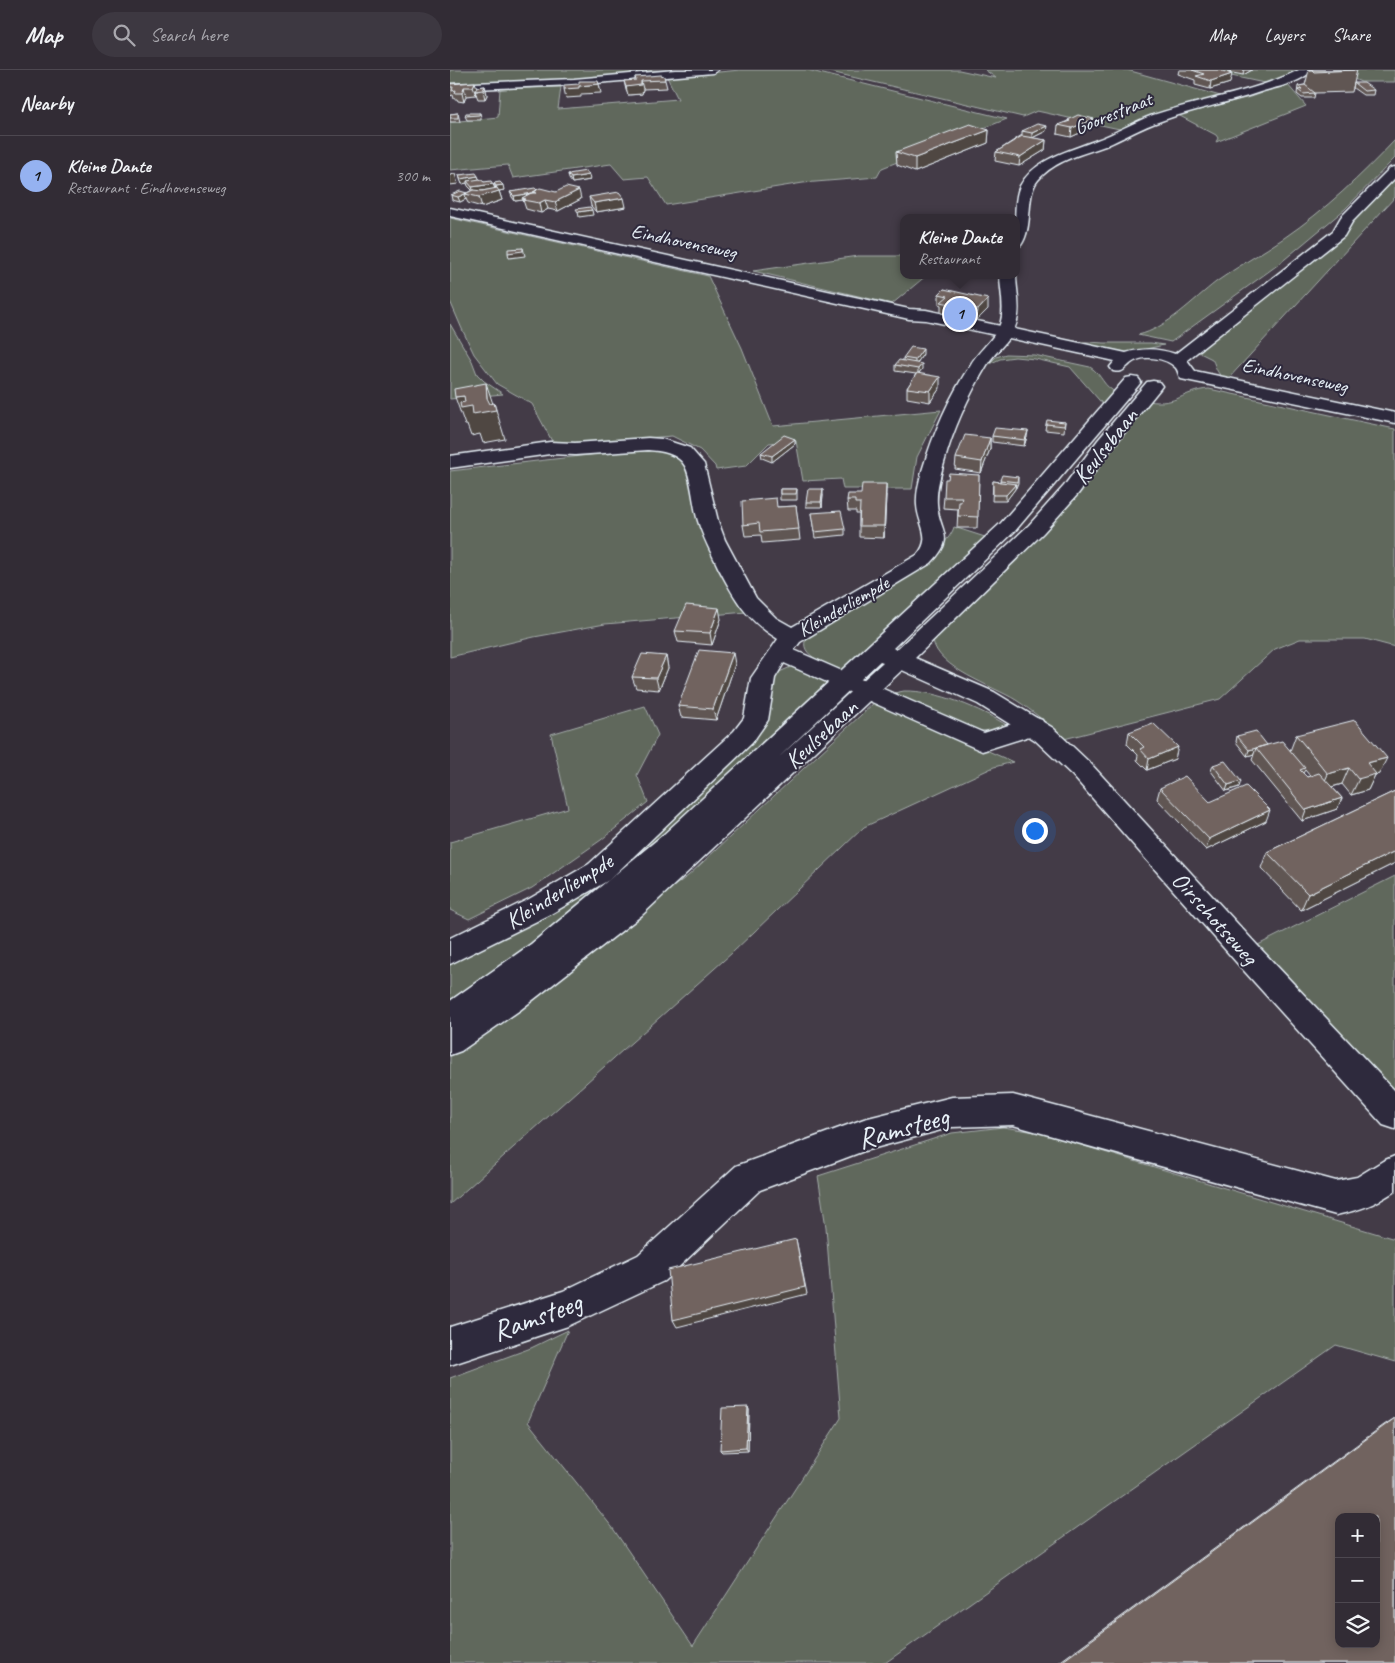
<!DOCTYPE html>
<html lang="en">
<head>
<meta charset="utf-8">
<style>
  :root { --surface:#322c35; --page:#3d3841; --text:#f1f3f6; --muted:#a8a7ad; --line:#4d4850; --accent:#95b2f1 }
  body { margin:0; font-family:Caveat,sans-serif; background:var(--page); color:var(--text) }
  .controls { position:absolute; right:15px; bottom:15px; display:grid; overflow:hidden; border-radius:10px; box-shadow:0 2px 12px #0003 }
  .controls button { width:45px; height:45px; display:grid; place-items:center; padding:0; border:0; border-bottom:1px solid var(--line); background:var(--surface); color:var(--text); font:25px sans-serif }
  .you { position:absolute; left:584px; top:760px; width:18px; height:18px; margin:-12px; border:4px solid #fff; border-radius:50%; background:#1a73e8; box-shadow:0 0 0 8px #1a73e833 }
  .badge { display:grid; place-items:center; width:32px; height:32px; border-radius:50%; background:var(--accent); color:#111; font-size:16px; font-weight:700 }
  .pin { position:absolute; translate:-50% -50%; border:2px solid #fff; box-shadow:0 1px 5px #0006 }
  .popup { position:absolute; left:450px; top:144px; width:120px; height:65px; box-sizing:border-box; display:grid; place-content:center; border-radius:10px; background:var(--surface); filter:drop-shadow(0 1px 4px #0005); font-size:16px; white-space:nowrap; color:var(--muted) }
  .popup b { font-size:19px; color:var(--text) }
  .popup::after { content:''; position:absolute; left:50%; top:100%; margin-left:-10px; border:10px solid transparent; border-top-color:var(--surface) }
  .list { margin:0; padding:0; list-style:none }
  h2 { display:flex; justify-content:space-between; align-items:center; height:65px; margin:0; padding:0 20px; font-size:21px }
  h2 small { font-size:16px; font-weight:400; color:var(--muted) }
  .list li { display:grid; grid-template-columns:32px 1fr auto; gap:15px; align-items:center; box-sizing:border-box; height:80px; padding:0 20px; border-top:1px solid var(--line) }
  .list b { display:block; font-size:19px; white-space:nowrap }
  .list p { margin:0; font-size:16px; white-space:nowrap; color:var(--muted) }
  .list em { font-size:16px; font-style:normal; color:var(--muted) }
  .icon { flex:none; width:28px; height:28px; fill:none; stroke:currentColor; stroke-width:2; stroke-linecap:round; stroke-linejoin:round }
  .map { position:relative; flex:none; width:945px; height:1593px; overflow:hidden }
  header { display:flex; align-items:center; gap:30px; box-sizing:border-box; height:70px; padding:0 25px; background:var(--surface); border-bottom:1px solid var(--line) }
  header strong { font-size:24px }
  nav { display:flex; gap:28px; margin-inline-start:auto; font-size:18px }
  .search { width:350px; height:45px; background:var(--page); display:flex; align-items:center; gap:12px; box-sizing:border-box; padding:0 18px; border-radius:28px; color:var(--muted); font-size:19px }
  main { display:flex }
  aside { flex:1; background:var(--surface) }
  .map>svg:first-child { display:block }
</style>
</head>
<body>
<header>
<strong>Map</strong>
<div class="search"><svg class="icon" aria-label="search" viewBox="0 0 24 24"><circle cx="10" cy="10" r="6"/><path d="M15 15l6 6"/></svg>Search here</div>
<nav><a>Map</a><a>Layers</a><a>Share</a></nav>
</header>
<main>
<aside>
<h2>Nearby<small></small></h2>
<ul class="list">
<li><span class="badge">1</span><div><b>Kleine Dante</b><p>Restaurant · Eindhovenseweg</p></div><em>300 m</em></li>
</ul>
</aside>
<div class="map">
<svg width="945" height="1593" viewBox="0 0 945 1593">
  <rect width="100%" height="100%" fill="#433b47"/>
  <filter id="ink" filterUnits="userSpaceOnUse"><feTurbulence type="fractalNoise" baseFrequency=".02" numOctaves="2"/><feDisplacementMap in="SourceGraphic" scale="10" xChannelSelector="R" yChannelSelector="G"/><feConvolveMatrix kernelMatrix="1 2 1 2 8 2 1 2 1" color-interpolation-filters="sRGB"/></filter>
  <g filter="url(#ink)">
    <!-- green -->
    <path fill="#60685c" stroke="#a4acaa" d="M0,0h245l-84,7 -161,8z
      M290,0h67l200,49 -125,49 -5,9 -74,6 -137,22 -18,-28 -24,2 -13,-15 -98,14 -5,-13 -58,5v-48l48,-5 2,-28 61,-2 -3,22 120,-10 -11,-22z
      M372,0h137l37,8 -11,-8h142l97,27 -100,33 -87,-19 -14,6z
      M753,0h100l-34,14z
      M883,0h62v12h-34z
      M837,14l19,22 -90,36 2,-4 -2,-3 -38,-20 72,-18z
      M945,70v18l-50,51 -66,55 -108,78 -33,-7c28,-6 56,-36 78,-53 22,-16 46,-29 68,-44 41,-28 77,-62 111,-98z
      M945,109v18l-167,182c-12,-3 -11,-11 -16,-20l-14,-7 140,-115z
      M0,148l258,58 34,72 31,78 168,-16 -24,47 -5,32h-69l-2,-10 -38,2 -7,-40 -27,2 -23,23 -30,4 -1,-4 -15,-16 -28,-14 -115,9 -4,-2 -21,-39 -35,-20 -23,-30 -12,-25 -12,-28z
      M408,186h46v19h23l-35,29 -139,-33z
      M0,254l22,37 5,13 7,7 19,13 -53,5z
      M606,270l48,3h47l13,2 -45,10z
      M556,284l28,1 56,12c13,8 12,20 28,26l-12,15 -36,-41 -35,-8 -20,-2 -15,2 -11,5 7,-7z
      M759,319l186,40v218l-30,-8h-65l-25,10 -55,50 -156,40c-15,-14 -31,-28 -48,-39 -23,-14 -79,-32 -83,-60l178,-193 37,-46c30,5 34,-10 61,-12z
      M214,380l16,8 12,13 55,141 -142,12 -71,13 -84,20v-186l157,-18z
      M504,457l34,11 -144,133c-12,-5 -49,-15 -37,-34 30,-20 139,-79 147,-110z
      M343,596l43,14 -174,162 -212,168v-49l201,-126 121,-151 5,-11z
      M454,621c33,-1 77,18 104,35l-14,4 -15,1 -90,-37z
      M426,631l137,61 -19,5 -130,60 -132,126 -282,251v-156l238,-172z
      M195,636l13,29 -21,40 11,27 -47,38 -69,48 -63,31 -19,-9v-68l118,-34 -17,-74z
      M945,806v218l-137,-149z
      M553,1057l52,8 29,11 311,93v123l-59,-17 -451,318h-435v-285l81,-30 37,-18 -40,92 84,105 81,119 148,-228 -15,-191 -8,-51 134,-43z"/>
    <g fill="none" stroke-linecap="round" stroke-linejoin="round">
      <!-- street casing -->
      <g stroke="#e8f1f8" stroke-width="3">
        <path id="street" d="M225,0h43l-5,3 -139,12 -124,5v-6l124,-5z
          M849,0h13c-11,13 -36,17 -52,22 -32,11 -67,17 -99,29 -19,6 -37,17 -56,25 -22,8 -50,14 -67,34 -13,15 -4,47 -17,65l-5,1c0,-16 -3,-45 4,-60 15,-28 50,-35 77,-46 19,-7 37,-18 56,-25 48,-16 99,-22 146,-45z
          M550,205h16c0,15 5,31 1,46 -4,18 -21,29 -30,44 -18,30 -34,64 -43,98 -4,13 -8,27 -7,41 2,29 20,32 -6,59l-131,79 -6,8 190,83 49,-16 9,3 3,6 -3,6 -60,19 -198,-88 -9,15 -7,42 -16,23 -143,137 -60,35 -99,49v-26l79,-39 60,-35 145,-133 10,-13 7,-40 27,-39c-32,-19 -43,-40 -60,-72 -7,-15 -15,-30 -20,-46 -5,-15 -6,-42 -13,-55 -7,-13 -24,-15 -37,-16l-73,5 -25,-1 -100,14v-12l100,-14 25,1 73,-5 14,1 28,9 14,16 14,57 7,19 31,58 20,20 16,9 125,-72c16,-18 1,-30 0,-50 -1,-11 2,-23 5,-34 11,-37 27,-74 49,-107 8,-14 27,-28 30,-43 4,-15 -1,-31 -1,-46z
          M563,1025l323,86 21,-4 26,-16 12,-5v35c-21,14 -35,19 -59,24l-323,-90 -61,2 -88,24 -104,39 -96,91 -96,45 -118,39v-38l113,-36 75,-36 98,-89 128,-47 88,-22z"/>
      </g>
      <!-- secondary casing -->
      <g stroke="#e8f1f8" stroke-width="3">
        <path id="secondary" d="M945,97v11l-43,44 -8,14 -157,124 8,11 200,42v10l-214,-44c-3,-4 -2,-7 -5,-11 -10,-11 -35,-14 -46,-4 -7,6 -7,9 -17,7l-3,-4 5,-6 -189,-41 -17,-1 -459,-103v-8l459,101 17,1 200,43c16,-5 32,-5 49,1l158,-123 8,-14 49,-49z
          M682,307l6,1 3,4 -3,4 -123,145 -122,117 3,2 133,-125 35,-39 34,-46 49,-58 6,-1 6,1 3,4 -3,4 -47,58 -34,46 -35,39 -128,125 79,34 59,36 38,36 166,181 138,146v38l-12,-4 -146,-162 -164,-187 -38,-36 -57,-36 -76,-34 -260,245 -122,95 -59,41 -11,4v-54l81,-57 132,-109 338,-312 125,-145zM430,591l3,1 -105,96z"/>
      </g>
      <!-- street -->
      <use href="#street" fill="#2f2a3d" fill-rule="evenodd"/>
      <!-- secondary -->
      <use href="#secondary" fill="#2f2a3d" fill-rule="evenodd"/>
    </g>
    <!-- wall -->
    <path fill="#615652" stroke="#e8f1f8" fill-rule="evenodd" d="M729,0h40l11,13 -20,6 -15,-4v-5l-17,-6z
      M779,0h23l-9,5 -15,-3z
      M859,0h48l-5,22 -37,1 -1,5h-12l-5,-4 1,-8 7,-1z
      M185,7l30,3 2,8 -24,1 -1,5 -14,1 -2,-5 -2,-9 11,-1z
      M904,13l20,7 -1,5h-10l-10,-7z
      M0,14l27,3 8,-1 2,9 -2,4h-7l-2,-5v1l-10,1 -2,6 -6,-1 -1,-2h-3l-1,-4 -3,1z
      M8,43l2,9h-10v-8z
      M30,43l1,4v3h-14l-2,-4z
      M618,50l25,7 -22,10 -14,-3 1,-9 10,-4z
      M539,60l-1,13 -73,29 -18,-7 -1,-13z
      M572,61h24l-14,7 14,2 -1,10 -26,16 -24,-5 1,-9 26,-17z
      M118,104l22,6 -18,3 -3,-4z
      M9,105l19,1 1,3 5,3 9,2 2,5h1l-2,-6 10,7 -5,1 3,9 -20,7 -14,-4 -2,-4 -6,3 -8,-2 -1,-5 16,-2 5,-3 -4,-4 -1,-3 -5,1z
      M87,120l44,9 -23,12 -10,-2 -7,4 -15,-4 -3,-9 -8,1 -3,-4 -2,-5z
      M139,127l37,10 -30,5 -5,-6z
      M494,219l44,20 -11,11 -36,-7v-8l-2,-1v-10z
      M473,284l-6,9 5,6 -3,4 21,15 -10,14 -23,-4v-10l9,-14 -21,-3v-6l8,-4v-3z
      M615,352l-1,10 -19,-2 1,-6z
      M542,366l35,1 -3,9 -32,-4z
      M540,368v11l-9,24 -26,-4 1,-11z
      M345,369v5l-23,18 -10,-4 -1,-5z
      M529,405l-2,53h-20l1,-19 -15,-1 1,-11 4,-18z
      M568,407v6l-2,5h-1v1l-9,12h-14l1,-20 7,1v-2z
      M330,419h17v11h-17z
      M373,425l-1,12h-16v-5z
      M436,425l-2,43 -25,-1v-23h-3v-3h-8l-1,-11z
      M346,436l4,34 -38,3 -1,-8 -16,1 -2,-11 34,-18z
      M361,443l34,16v6l-30,3z
      M271,549l-9,26 -34,-3 -3,-11z
      M216,586l2,12 -9,22 -23,-2 -4,-11z
      M285,594l-19,56 -35,-3 -3,-11z
      M679,662l46,27 -28,11 -10,-10 1,-5 -11,-11z
      M846,665l83,39 -4,1 -7,15 -17,5 -9,-11 -10,3 10,11 -5,11 -35,12 -50,-61 2,-6 -7,2 -11,-14 1,-6 30,9 23,6zM855,700l5,6 -3,1 -4,-4z
      M763,695l26,22 -13,4 -15,-20z
      M710,718l50,14 56,19 -60,29 -49,-51z
      M945,721v72l-94,47 -40,-42 6,-16z
      M298,1337l1,3 -1,41 -26,1 -2,-2z
      M945,1348v245h-337l326,-238z"/>
    <!-- shaded-wall -->
    <path fill="#4f4642" stroke="#e8f1f8" d="M794,0h8l-9,5z
      M782,4l-2,9 -20,6 1,-8z
      M191,11l2,8 -1,5 -14,1 -2,-8z
      M25,12l3,9h-3l1,3v1l-3,-8z
      M149,14l2,9 -20,1v3l-15,1 -2,-9 15,-3z
      M35,16l2,9 -2,4 -2,-9z
      M14,17l2,9 -2,6 -2,-9z
      M644,49l-1,8 -22,10 1,-9z
      M597,56l-1,5 -14,7v-5z
      M539,60l-1,13 -73,29v-14z
      M596,70l-1,10 -26,16 1,-9z
      M5,104l3,10 -8,1v-10z
      M139,105l1,5 -18,3 -1,-5z
      M28,106l2,5h-13v2l-5,1 -2,-5z
      M43,114l2,5 -21,3 -2,-5z
      M53,115l1,5 -5,1 3,9 -20,7 -3,-10 19,-6 -2,-5z
      M129,120l2,9 -23,12 -3,-9z
      M83,123l-11,5 1,2 -8,1 -1,-5z
      M15,124l1,5 -6,3 -2,-5z
      M174,128l2,9 -30,5 -2,-9z
      M95,130l3,9 -7,4 -2,-10z
      M142,140l1,5 -14,2 -1,-5z
      M73,178l2,8 -16,2 -1,-5z
      M538,229v10l-11,11 1,-10z
      M473,279v5l-8,12v-6z
      M472,294v5l-4,5v-5z
      M490,307v11l-10,14v-11z
      M36,313l9,27 -1,-7 11,36 -22,4 -3,-9 -9,2 -4,-11h-2l-10,-28 9,-1 8,10 15,-8z
      M578,361l-1,6 -3,9 1,-6z
      M540,368v11l-9,24 1,-11z
      M345,369v5l-23,18v-6z
      M436,414v11l-2,43v-12z
      M566,414l-1,5 -9,12v-6z
      M373,419v6l-1,12 -1,-5z
      M269,538l2,11 -9,26 -2,-12z
      M283,583l2,11 -19,56 -3,-11z
      M216,586l2,12 -9,22 -3,-12z
      M817,675l-11,3 -2,6 -7,2 2,-6z
      M728,677l-3,12 -28,11 2,-11z
      M937,688l-8,16 -4,1 -7,15 -17,5 16,-32z
      M899,698l-7,16 -21,6 7,-16z
      M791,711l-2,6 -13,4 2,-6z
      M892,728l-5,11 -35,12 4,-11z
      M820,740l-4,11 -60,29 3,-11z
      M945,781v12l-94,47 7,-16z
      M346,1169l11,55 -130,33 -4,-7z
      M298,1337l1,3 -1,41 -2,-3z"/>
    <!-- building -->
    <path fill="#71645f" stroke="#e8f1f8" fill-rule="evenodd" d="M742,0h27l13,4 -21,7 -15,-5 8,-2z
      M862,0h42l-40,2z
      M211,5l3,1 1,4 -24,1v4l-15,2 -2,-6 12,-1 -1,-3z
      M129,11h19l1,3 -20,2v2l-15,1v-4l15,-1z
      M25,12l-2,5h-9l-2,6h-7l1,-3 -4,1 1,-4h-3v-3z
      M904,13h10l10,7 -10,1z
      M855,15l10,8 -12,1 -5,-4 4,-1 -4,-3z
      M35,16l-2,4 -8,1 2,-4z
      M8,43v5h-8v-4z
      M16,43h14l-1,2 -14,1z
      M628,45l16,4 -22,9 -14,-3 12,-4 -2,-1z
      M520,54l19,6 -74,28 -19,-6z
      M587,54l10,2 -15,7 -10,-2z
      M572,66l24,4 -26,17 -24,-5z
      M136,101l3,4 -18,3 -3,-4z
      M26,103l2,3 -18,3 -1,-4z
      M30,109l4,3 7,-1 2,3 -21,3 -5,-6z
      M50,112l3,3 -7,1 -2,-3z
      M116,117l13,3 -24,12 -10,-2 -6,3 -16,-3 3,-1 -4,-1 9,-5h6l-4,-1 7,-4 16,4z
      M47,118l2,3 -20,6 -14,-3 8,-4 9,1z
      M85,118l2,2 -4,3 -19,3 -4,-4z
      M10,121l7,2 -9,4 -7,-2z
      M169,122l5,6 -30,5 -5,-6z
      M140,137l2,3 -14,2 -2,-3z
      M73,178v3l-15,2v-4z
      M494,219l44,10 -10,11 -37,-8 7,-6 -9,-2z
      M461,277l12,2 -8,11 -12,-2z
      M449,290l23,4 -4,5 -23,-4z
      M467,303l23,4 -10,14 -23,-3z
      M36,313l1,15 3,6 4,-1 2,7 -23,4 -1,-8 -11,2 -1,-5 5,-1 -1,-6 -9,1 -1,-8z
      M597,350l18,2 -1,4 -18,-2z
      M545,358l33,3 -3,9 -33,-4z
      M334,365l11,4 -23,17 -11,-3z
      M515,365l25,3 -8,24 -26,-4z
      M499,403l30,2 -1,42 -20,-1 1,-14h2l1,-5h-18l1,-18h3z
      M552,405l16,2 -1,5 -17,-2z
      M543,411l23,3 -10,11h-13z
      M412,414h24l-2,42h-25l1,-23h-5v-3h-8l1,-6h13z
      M330,419h17l-1,5h-16z
      M358,419h15l-2,13h-15z
      M326,428l1,9 19,-1 3,23 -39,3 -1,-9 -16,2 -1,-24z
      M391,441l4,18 -31,3 -3,-19z
      M236,535l33,3 -9,25 -35,-2z
      M249,580l34,3 -20,56 -35,-3z
      M192,584l24,2 -10,22 -24,-1z
      M905,650l32,38 -20,5 9,11 -18,5 -9,-11 -21,6 -32,-39z
      M703,653l25,24 -29,12 -9,-10 4,-2 -15,-15z
      M806,661l11,14 -18,5 -12,-14z
      M832,671l23,27 -5,2 7,7 12,-4 23,25 -36,12 -50,-62z
      M775,691l16,20 -13,4 -15,-20z
      M735,706l25,26 36,-16 24,24 -61,29 -49,-51z
      M945,721v60l-87,43 -41,-42z
      M346,1169l9,48 -132,33 -5,-50z
      M298,1337l-2,41 -26,2 2,-42z
      M945,1348v245h-335zM889,1447h37v127h-37z"/>
  </g>
  <g text-anchor="middle" stroke-width="4" stroke-linejoin="round" paint-order="stroke">
    <!-- far-street labels -->
    <g font-size="20" fill="#e8f1f8" stroke="#2f2a3d">
      <text transform="translate(663 43) rotate(-22)" y="7">Goorestraat</text>
      <text transform="translate(234 171) rotate(12)" y="7">Eindhovenseweg</text>
      <text transform="translate(845 305) rotate(12)" y="7">Eindhovenseweg</text>
      <text transform="translate(393 536) rotate(-30)" y="7">Kleinderliempde</text>
    </g>
    <!-- street labels -->
    <g font-size="24" fill="#e8f1f8" stroke="#2f2a3d">
      <text transform="translate(655 376) rotate(-52)" y="8">Keulsebaan</text>
      <text transform="translate(371 664) rotate(-43)" y="8">Keulsebaan</text>
      <text transform="translate(109 821) rotate(-32)" y="8">Kleinderliempde</text>
      <text transform="translate(765 848) rotate(48)" y="8">Oirschotseweg</text>
    </g>
    <!-- near-street labels -->
    <g font-size="29" fill="#e8f1f8" stroke="#2f2a3d">
      <text transform="translate(453 1057) rotate(-15)" y="10">Ramsteeg</text>
      <text transform="translate(87 1246) rotate(-20)" y="10">Ramsteeg</text>
    </g>
  </g>
</svg>
<div class="controls">
<button>+</button>
<button>−</button>
<button><svg class="icon" aria-label="layers" viewBox="0 0 24 24"><path d="M12 4l9 5-9 5-9-5zM3 14l9 5 9-5"/></svg></button>
</div>
<div class="you"></div>
<div class="pin badge" style="left:510px;top:244px">1</div>
<div class="popup"><b>Kleine Dante</b>Restaurant</div>
</div>
</main>
</body>
</html>
